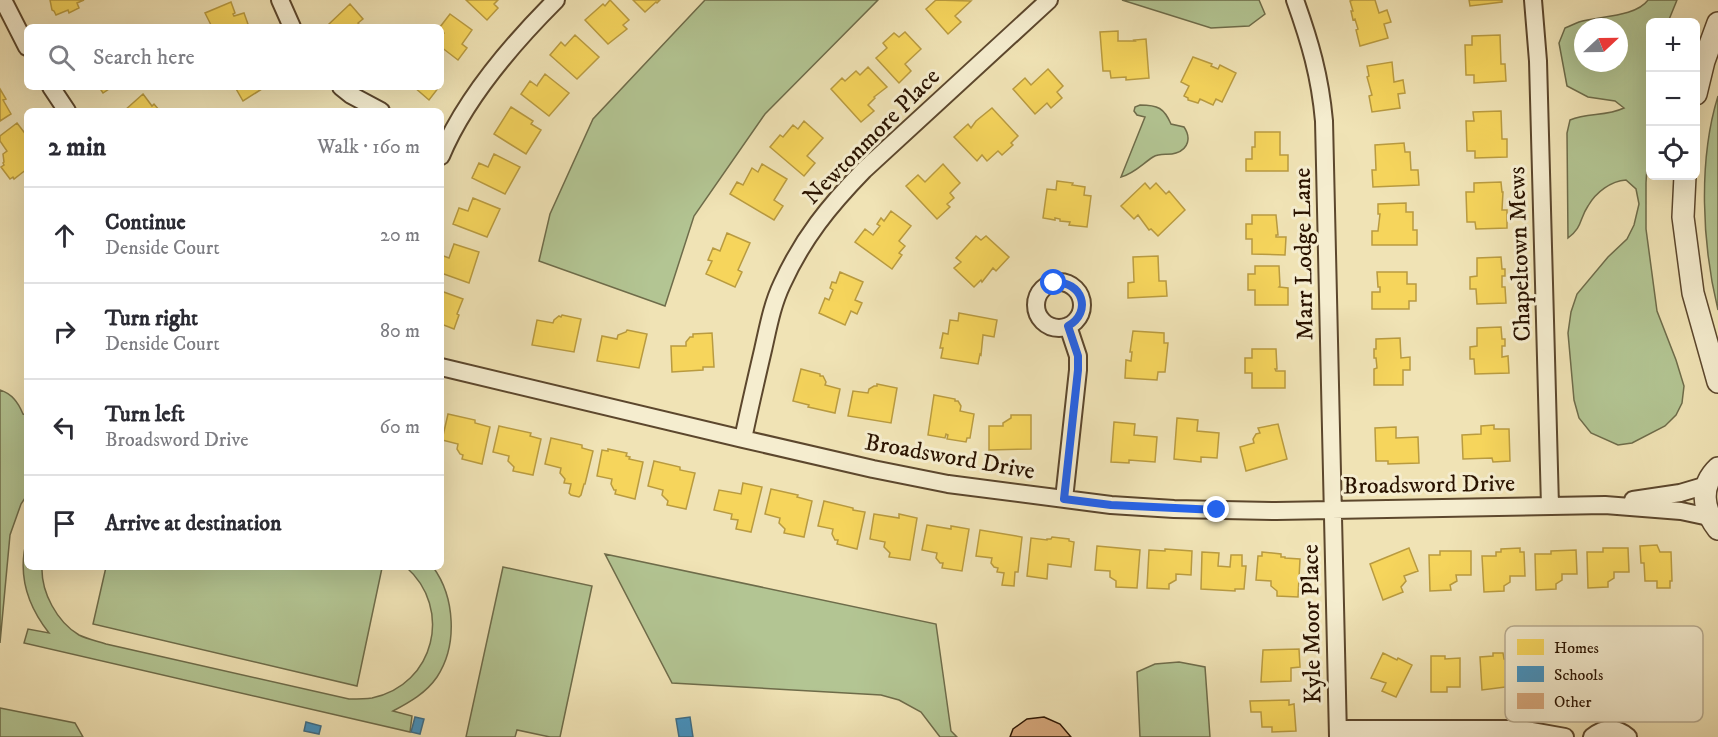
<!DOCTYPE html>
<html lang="en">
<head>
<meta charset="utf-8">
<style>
  :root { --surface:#fff; --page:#f7f7f7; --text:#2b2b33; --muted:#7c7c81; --line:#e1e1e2 }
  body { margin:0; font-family:"IM FELL DW Pica",serif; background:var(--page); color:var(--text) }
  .controls { position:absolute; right:18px; top:18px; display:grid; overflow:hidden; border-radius:9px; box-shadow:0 6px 24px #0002 }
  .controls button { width:54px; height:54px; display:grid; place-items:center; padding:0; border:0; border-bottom:2px solid var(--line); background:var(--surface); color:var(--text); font:30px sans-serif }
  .compass { position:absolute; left:1574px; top:18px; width:54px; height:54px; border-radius:50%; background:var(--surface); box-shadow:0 6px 24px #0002; rotate:68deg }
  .stop { position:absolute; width:18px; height:18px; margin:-14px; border:4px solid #2563eb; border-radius:50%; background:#fff }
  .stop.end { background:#2563eb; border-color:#fff; box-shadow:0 2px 6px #0008 }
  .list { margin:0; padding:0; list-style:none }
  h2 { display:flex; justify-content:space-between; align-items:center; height:78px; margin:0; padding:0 24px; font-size:26px }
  h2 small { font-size:20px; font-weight:400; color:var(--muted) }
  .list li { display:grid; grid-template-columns:39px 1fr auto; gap:18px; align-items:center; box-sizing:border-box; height:96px; padding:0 24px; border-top:2px solid var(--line) }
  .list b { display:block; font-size:22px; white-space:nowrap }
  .list p { margin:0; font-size:20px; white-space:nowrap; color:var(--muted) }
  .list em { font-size:20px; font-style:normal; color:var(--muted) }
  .icon { flex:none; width:33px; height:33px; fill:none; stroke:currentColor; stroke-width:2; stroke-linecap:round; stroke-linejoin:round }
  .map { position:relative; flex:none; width:1718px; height:737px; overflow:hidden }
  .search { position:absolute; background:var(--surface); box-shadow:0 6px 24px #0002; left:24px; top:24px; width:420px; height:66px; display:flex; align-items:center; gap:15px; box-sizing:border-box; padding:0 21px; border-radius:9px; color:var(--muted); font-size:22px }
  .panel { position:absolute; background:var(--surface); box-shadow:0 6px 24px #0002; left:24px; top:108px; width:420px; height:462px; border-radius:9px }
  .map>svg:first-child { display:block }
</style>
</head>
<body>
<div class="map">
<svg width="1718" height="737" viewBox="0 0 1718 737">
  <rect width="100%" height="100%" fill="#f0e3b5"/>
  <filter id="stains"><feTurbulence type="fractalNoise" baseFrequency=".00333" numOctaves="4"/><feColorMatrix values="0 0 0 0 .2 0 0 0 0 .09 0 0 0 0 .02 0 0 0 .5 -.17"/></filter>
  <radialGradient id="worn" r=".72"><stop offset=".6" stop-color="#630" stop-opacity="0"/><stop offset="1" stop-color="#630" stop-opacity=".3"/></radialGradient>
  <!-- green -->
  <path fill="#b3c593" stroke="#6e6c4a" stroke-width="1.5" fill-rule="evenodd" d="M705,0h173l-113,114 -71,102 -29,90 -126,-45 11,-47 43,-95z
    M1122,0h137l6,14 -16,12 -38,2z
    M1648,0h29l-9,22h-18v95l-4,66v46l11,82 19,49 8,26 -2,17 -6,12 -11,11 -33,17 -14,2 -27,-12 -12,-15 -5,-18 -6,-67 3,-21 6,-18 31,-37 19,-18 7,-14 5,-21 -3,-15 -10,-9c-15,1 -30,12 -38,26 -9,13 -5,21 -20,32l-1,-105 3,-13c18,-8 35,-3 54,-12l-9,-7 -27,-4 -21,-11 -8,-43 6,-15c5,-2 9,-4 14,-6 19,-6 57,-5 69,-22zM1583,27h36v36h-36z
    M1718,96v214c-16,-66 -20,-149 0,-214z
    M1140,105c18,0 24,3 31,19l13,3c7,10 5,22 -8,26 -8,3 -15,-1 -23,4 -11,7 -18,16 -32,20l24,-60 -8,-2 -3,-4 1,-4z
    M0,390c12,4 18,12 23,24l4,1v80l-6,9 -11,31 -10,108z
    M27,539v28h15c-1,25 15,55 37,68 8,4 18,6 27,9l243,55c7,0 16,0 23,-1 63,-13 81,-90 34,-131h27c22,30 25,78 4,110 -11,16 -27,25 -44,34l19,5 -2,16 -386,-89 4,-14 21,4c-22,-28 -32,-59 -22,-94z
    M605,554l331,70 15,107 6,6h-17l-19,-25 -22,-12 -18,-5 -209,-12z
    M106,567l276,1 -25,118 -264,-62z
    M503,567l89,19 -32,151h-10l-33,-7 -2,7h-49z
    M1179,662l26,5 5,70h-70l-3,-65 18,-8z
    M0,708l75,15 8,14h-83z"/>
  <!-- homes -->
  <path fill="#f6d55c" stroke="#b99b40" stroke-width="1.5" d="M50,0h34l-7,3 2,5 -10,5 -1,-3 -12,5 -2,-4 -2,-1z
    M466,0h32l-4,4 4,4 -11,12z
    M610,0l19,20 -6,5 4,4 -19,15 -23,-24 18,-16 2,2z
    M633,0h27l-3,3 -1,-1 -11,10z
    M936,0l35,1 -16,15 6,6 -13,12 -22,-25z
    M1353,0h22l4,13 8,-3 4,12 -7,2 4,14 -28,8 -4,-16 2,-1 -3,-10 -2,1 -2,-9h2l-3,-10z
    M1469,0h33v2l-32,4z
    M231,2l4,11 -2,1 1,2 10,-3 5,14h-40l2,-2 -6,-12z
    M350,4l13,15 -5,4 4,4h-30l-3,-3z
    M450,14l22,16 -10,14 5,4 -9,12 -17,-13v-11l3,-3 -3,-2 -1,-4z
    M1118,31v10h17l-1,-1 12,-1 3,39 -23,2v-3l-15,1 -1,-7h-7l-3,-39z
    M905,32l16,17 -16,15 6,7 -12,12 -23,-25 11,-10 -4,-5 11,-10 5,4z
    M575,35l24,22 -22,22 -27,-24 11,-13 4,4z
    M1500,35l1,29h4l1,17 -32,2v-8h-8l-1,-30h7v-9z
    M1193,57l19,7 -1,2 7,3 2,-4 16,8 -14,29 -6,-3 -3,6 -13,-6 -2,4 -10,-3v-2l-4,-2 5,-10 -8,-4z
    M1392,62l2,20 9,-2 2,13 -7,1 2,14 -28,4 -3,-16 3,-1 -5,-18 2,-1 -2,-10z
    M868,67l19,20 -13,10 1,1 -7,7 6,6 -13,11 -30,-33 11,-11 3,3 11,-10 4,4z
    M1048,69l15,17 -6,6 5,6 -11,10 -4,-5 -12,11 -22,-25 12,-11 6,7z
    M545,74l24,19 -20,23 -28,-22 9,-13 7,5 1,-2z
    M99,87h13l-9,6z
    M235,87h30l-22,14z
    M414,87h25l-10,13z
    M0,89l6,10 -3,1 8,14 -11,7z
    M143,94l9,12 2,-2 6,7h-36z
    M511,107l22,14 -2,3 10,6 -15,24 -32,-20z
    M992,108l26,28 -7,7 2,2 -11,10 -4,-4 -11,10 -5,-6 -5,6 -23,-24 14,-13 3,4 5,-7z
    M1501,111l1,28h5v18l-32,1v-7h-8l-1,-30h8l-1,-9z
    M804,121l19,17 -16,18 8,7 -11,13 -34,-29 10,-12 3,2 10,-12 5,4z
    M17,123l10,13v33l-13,10 -1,-2 -3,2 -9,-12 3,-2 -1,-2 1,-1 -1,-8 4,-3 -7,-10v-5z
    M1255,132h25v23h8v16h-42v-12h6v-12h3z
    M1404,143l1,9h5l1,18h7l1,15 -46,2 -1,-17h4l-1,-25z
    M494,154l26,13 -15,27 -33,-16 7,-15 9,4z
    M762,164l25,15 -13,21 9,6 -9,14 -44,-26 7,-12 6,3 9,-17 6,4z
    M943,164l17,19 -10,10 4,5 -7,6 3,3 -13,12 -31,-33 12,-11 7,7z
    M1057,181l16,2 -1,2 13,2 -1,8 7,1 -4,31 -18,-2 1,-3 -10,-1v-2l-5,-1v2l-12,-2 4,-29 9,1z
    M1501,182l1,10h1l-1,18h5v18l-31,1 -1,-7h-8l-1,-30h8v-9z
    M1145,183l5,6 6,-6 10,11 3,-3 16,19 -27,26 -7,-7 -2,1 -11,-15 -4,4 -13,-13z
    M473,198l27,11 -13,28 -34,-13 6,-16 9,3z
    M1406,203v9h7v18h4v15h-45v-14h6l2,-17h-2v-10z
    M891,211l20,15 -12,15 6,5 -6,7 3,2 -10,14 -37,-27 10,-13 8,6 7,-9 -3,-2 4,-6 3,3z
    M1252,215h24l2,20h-2v2h10l-1,18 -33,-1v-15h-6v-15h6z
    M727,233l23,10 -12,27 4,2 -7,15 -29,-13 6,-13 -4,-1 5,-12 7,3z
    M976,236l5,4 5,-4 23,21 -13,14 -3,-3 -11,14 -1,-2 -7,7 -20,-19 7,-6 -5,-4z
    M454,244l25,8 -10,31 -28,-10v-18l8,3z
    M1158,256l1,25h7l1,15 -39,2v-15l6,-1 -1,-25z
    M1501,257l1,12h3v7h-3v11h3l1,16 -29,1 -1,-15h-6v-12l7,-1v-18z
    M1255,266h24l1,20 -1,1 9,1v17h-33v-15h-7v-16h7z
    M840,272l23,10 -8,18 7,3 -5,11 -6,-3 -6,14 -26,-12 6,-15 4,2 4,-10 -3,-2 2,-6 4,1z
    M1377,272h30v12h9v17h-7v8h-37v-17h8v-5h-2z
    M441,291l22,8 -6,15 2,1 -5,14 -13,-5z
    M959,313l38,7 -3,17 -11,-2 -2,20 -1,-1 -2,10 -37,-6 2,-10h-3l3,-15 5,1 2,-14 8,1z
    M562,315l19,4 -7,33 -42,-7 5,-25 16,3 1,-3 5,-4 2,1z
    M1501,327l1,12h3v7h-3v11l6,-1 1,17 -34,1 -1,-15h-4v-12l7,-1v-18z
    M627,330l20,4 -8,34 -42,-7 5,-25 15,3 1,-4 8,-3z
    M1133,331l31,2v10h4l-3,29h-7l-1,8 -32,-2 1,-18 5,1 1,-9h-2z
    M712,333l2,34h-11v3l-31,2 -1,-26h15v-4l4,-5h3v-3z
    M1400,338l1,20 9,-1v13h-7v15h-29v-16l3,-1 -1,-10h-2v-9h2v-10z
    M1252,349h24l1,20h-2l1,2h9v17h-33v-15h-7v-15h7z
    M801,369l19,5v2h3l3,6 -1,3 15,4 -5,24 -27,-6 1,-2 -16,-4z
    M877,384l20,4 -6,35 -43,-7 5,-25 15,2 1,-4 5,-3h3z
    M934,395l21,4v2h3l3,5 -1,5 14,3 -4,24h-3l-1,4 -19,-3 1,-4 -2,-1 -1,4 -17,-3z
    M448,414l27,6v3l15,4 -8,37 -20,-5 1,-4 -3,-1 -3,-5 1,-5 -16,-4z
    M1011,415h20v34l-42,1v-24h14v-3l8,-5z
    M1177,418l21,2 -1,11 22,2 -2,25 -16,-1v5l-27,-3z
    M1114,422l21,2 -1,11 23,2 -2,25 -26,-2v3l-18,-1z
    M1278,424l9,35 -41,12 -6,-24 14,-4 -1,-4 3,-5 4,-1 -2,-5z
    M1494,425v4h15l1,32 -17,1 -1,-4 -29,1 -1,-24 19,-1v-8z
    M499,426l32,7 -1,3 11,3 -8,36 -20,-4 1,-4 -6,-6 1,-5 -16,-4z
    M1396,427v11l22,-1 1,26 -31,1v-3h-12l-1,-33z
    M551,438l31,7v3l11,3 -8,33h-1l-3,11 -2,2 -8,-2 -2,-2 2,-9 -7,-1 1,-4 -5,-6 1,-5 -16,-4z
    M608,449l19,4 -1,3 4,1 -1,2 14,3 -8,37 -20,-5 1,-4h-2l-3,-6 1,-5 -15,-3 5,-26 6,1z
    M654,461l26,6v3l15,3 -9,36 -19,-4 1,-4 -6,-6 1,-5 -15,-4z
    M743,483l19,4 -11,45 -15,-3 2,-9 -7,-1 1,-5 -18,-4 5,-20 22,4z
    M771,489l27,6 -1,2 15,4 -8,36 -20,-4 1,-4 -6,-6 1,-5 -15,-4z
    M824,501l29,7v2l12,2 -8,37 -20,-5 1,-4h-3l-3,-6 1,-5 -15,-3z
    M874,514l25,4v-4l18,4 -7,42 -21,-3 1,-4 -6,-6 1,-5 -15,-3z
    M927,525l24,4v-3l18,3 -7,42 -20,-3 1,-5h-3l-4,-5 1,-5 -15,-3z
    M980,530l42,7 -4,35h-3l-1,14 -12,-1 2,-12 -7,-1 1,-4 -4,-1 -3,-4 1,-5 -16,-2z
    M1052,537l17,2v2l5,1 -3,25 -23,-3 -1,15 -20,-3 4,-38 16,2v-1h4z
    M1657,545l3,7h11l1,29h-2v7h-13v-7h-12l-1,-18h-3l-1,-17z
    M1097,546l43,4 -3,38 -21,-1v-6l-6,-4v-6l-15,-1z
    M1409,548l9,23 -14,5 2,5 -5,6 2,5 -20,8 -13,-36z
    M1520,548v4h4l1,24h-15v6l-6,4v5l-20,1 -2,-36h14v-4h5v-3z
    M1603,548h25l1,24h-15v6l-6,4v5l-20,1 -1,-36h16z
    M1165,549l27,2 -1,24 -15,-1v6l-7,4v5l-22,-1 2,-38 16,1z
    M1576,550l1,24h-15v6l-6,4v5l-20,1 -1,-36h16v-3z
    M1440,551h31v24h-15l1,6 -7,4 1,5 -21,1 -1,-36h11z
    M1202,552l17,1 -1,13 12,1 1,-12h11v11h4l-2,23h-9v2l-34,-2z
    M1262,552l19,2v3h4v1l15,1 -2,38 -21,-1v-5l-6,-5v-5l-15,-1 2,-24h4z
    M1299,649l1,18 -9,1v13l-30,1 2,-32z
    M1383,653l14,7 1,-2 14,7 -16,32 -14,-6 4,-8 -15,-5z
    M1493,653h10l1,6h8l1,27 -31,4 -2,-33 13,-1z
    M1431,656h14v3l15,-1v29h-13v5h-16z
    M1289,700v5l5,-1 2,27 -24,1v-5h-10l-1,-15h-10l-1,-11z"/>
  <!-- schools -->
  <path fill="#4393c3" stroke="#3c6d88" stroke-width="1.5" d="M415,717l9,2 -4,15 -9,-2z
    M690,717l3,20h-14l-3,-18z
    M306,722l15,4 -2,8 -15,-3z"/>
  <!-- building -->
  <path fill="#d7a87c" stroke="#2a1300" stroke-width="1.5" d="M1044,717l16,7 11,13h-61l3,-8 14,-10z"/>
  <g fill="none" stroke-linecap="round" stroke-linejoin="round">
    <!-- minor casing -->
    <g stroke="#5c472d" stroke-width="20">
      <path id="minor" d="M3,0l24,47
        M280,0l12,27
        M1295,0c15,42 25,76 29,121l14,616
        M1533,0l5,61 12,445
        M51,87l16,24
        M341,87l10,8 30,16
        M441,156c24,-58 71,-112 115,-156
        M1036 305a23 23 0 1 1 46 0a23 23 0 1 1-46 0Z
        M441,367l302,72 130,30 75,15 163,21 63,4 102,2 329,-6 76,6 28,6
        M743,439c6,-29 13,-59 20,-89 5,-22 9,-45 19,-66 21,-46 47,-78 82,-114l185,-170
        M1064,499l14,-129v-14l-10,-30
        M1633,500l47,-7 27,-8
        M1338,729h182l45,8
        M1592,737c12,-10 25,-10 36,0"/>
    </g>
    <!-- tertiary casing -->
    <g stroke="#5c472d" stroke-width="24">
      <path id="tertiary" d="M1696,94l8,-33 14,-38
        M1685,176l-2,41 10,76 25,89
        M1718,468c-19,18 -15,42 0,61"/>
    </g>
    <!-- minor -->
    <use href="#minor" stroke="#f5edcf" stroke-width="16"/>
    <!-- tertiary -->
    <use href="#tertiary" stroke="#f5edcf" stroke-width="21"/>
  </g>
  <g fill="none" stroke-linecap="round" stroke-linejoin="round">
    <!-- route -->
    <path stroke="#2563eb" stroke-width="8" d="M1054,283c28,-3 39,29 14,43l10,30v14l-14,129 47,6 106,5"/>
  </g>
  <g text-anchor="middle" stroke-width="6" stroke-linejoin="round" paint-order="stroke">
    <!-- street labels -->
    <g font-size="24" fill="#2a1300" stroke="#f5edcf">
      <text transform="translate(871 136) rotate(-45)" y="8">Newtonmore Place</text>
      <text transform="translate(1303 254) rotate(-91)" y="8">Marr Lodge Lane</text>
      <text transform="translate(1519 254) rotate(-92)" y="8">Chapeltown Mews</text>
      <text transform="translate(950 456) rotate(10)" y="8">Broadsword Drive</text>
      <text transform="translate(1429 484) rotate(-1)" y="8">Broadsword Drive</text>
      <text transform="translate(1311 624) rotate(-91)" y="8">Kyle Moor Place</text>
    </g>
  </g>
  <!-- legend -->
  <rect x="1505" y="626" width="198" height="96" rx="9" fill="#f5edcf" stroke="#b8ac91" stroke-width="1.5"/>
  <rect x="1517" y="639" width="27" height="16" fill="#f6d55c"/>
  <rect x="1517" y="666" width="27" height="16" fill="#4393c3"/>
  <rect x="1517" y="693" width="27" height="16" fill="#d7a87c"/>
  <g font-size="16" fill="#2a1300">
    <text x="1554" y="653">Homes</text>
    <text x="1554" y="680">Schools</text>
    <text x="1554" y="707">Other</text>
  </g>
  <rect width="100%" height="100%" filter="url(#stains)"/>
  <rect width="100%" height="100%" fill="url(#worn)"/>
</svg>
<div class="controls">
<button>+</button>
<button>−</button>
<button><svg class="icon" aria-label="locate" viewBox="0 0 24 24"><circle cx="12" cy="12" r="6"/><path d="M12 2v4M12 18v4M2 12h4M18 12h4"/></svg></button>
</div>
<svg class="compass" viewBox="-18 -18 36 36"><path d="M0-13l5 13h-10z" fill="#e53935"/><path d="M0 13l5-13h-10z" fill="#7c7c81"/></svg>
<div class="stop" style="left:1054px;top:283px"></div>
<div class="stop end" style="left:1217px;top:510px"></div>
<div class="search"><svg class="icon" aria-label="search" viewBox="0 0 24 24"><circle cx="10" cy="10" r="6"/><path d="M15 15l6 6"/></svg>Search here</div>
<section class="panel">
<h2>2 min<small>Walk · 160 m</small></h2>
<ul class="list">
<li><svg class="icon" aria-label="ahead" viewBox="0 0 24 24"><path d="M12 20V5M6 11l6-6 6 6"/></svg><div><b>Continue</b><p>Denside Court</p></div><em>20 m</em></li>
<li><svg class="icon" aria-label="right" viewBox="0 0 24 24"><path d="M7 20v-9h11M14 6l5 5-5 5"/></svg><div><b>Turn right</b><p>Denside Court</p></div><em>80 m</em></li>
<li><svg class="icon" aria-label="left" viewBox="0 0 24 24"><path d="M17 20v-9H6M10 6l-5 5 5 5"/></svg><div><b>Turn left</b><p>Broadsword Drive</p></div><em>60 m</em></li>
<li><svg class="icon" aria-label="arrive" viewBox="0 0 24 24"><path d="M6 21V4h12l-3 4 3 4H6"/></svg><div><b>Arrive at destination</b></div></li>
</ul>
</section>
</div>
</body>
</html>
